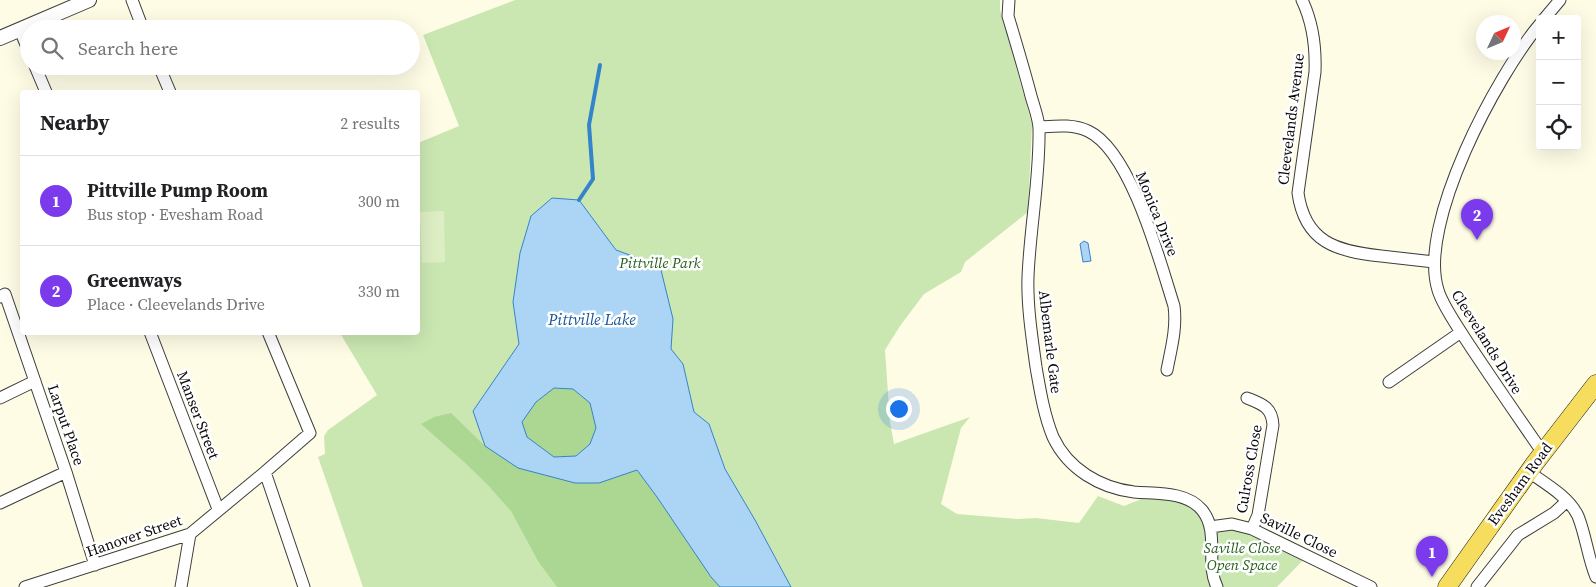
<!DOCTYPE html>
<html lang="en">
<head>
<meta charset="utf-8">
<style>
  :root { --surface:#fff; --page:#f2f2f2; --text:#202124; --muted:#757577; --line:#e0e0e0; --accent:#7c3aed }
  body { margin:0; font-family:"Source Serif 4",serif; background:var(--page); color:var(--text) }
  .controls { position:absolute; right:15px; top:15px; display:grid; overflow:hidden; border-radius:5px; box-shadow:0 5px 20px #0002 }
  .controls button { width:45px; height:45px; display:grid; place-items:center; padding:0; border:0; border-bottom:1px solid var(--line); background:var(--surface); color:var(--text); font:25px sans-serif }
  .compass { position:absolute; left:1476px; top:15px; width:45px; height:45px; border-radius:50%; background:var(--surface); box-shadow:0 5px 20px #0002; rotate:46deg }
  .you { position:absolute; left:898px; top:408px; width:18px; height:18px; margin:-12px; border:4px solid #fff; border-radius:50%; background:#1a73e8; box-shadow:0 0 0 8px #1a73e833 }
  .badge { display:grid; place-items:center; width:32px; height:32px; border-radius:50%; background:var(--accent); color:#fff; font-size:16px; font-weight:700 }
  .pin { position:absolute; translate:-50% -41px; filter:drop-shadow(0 1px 2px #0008) }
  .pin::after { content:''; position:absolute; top:26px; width:18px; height:15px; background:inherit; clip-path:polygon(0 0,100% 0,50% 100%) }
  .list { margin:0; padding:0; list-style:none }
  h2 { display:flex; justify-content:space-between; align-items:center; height:65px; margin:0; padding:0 20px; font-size:21px }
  h2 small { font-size:16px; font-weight:400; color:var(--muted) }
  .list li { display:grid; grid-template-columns:32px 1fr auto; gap:15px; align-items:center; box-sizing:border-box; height:90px; padding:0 20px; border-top:1px solid var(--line) }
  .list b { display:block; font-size:19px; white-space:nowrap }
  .list p { margin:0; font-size:16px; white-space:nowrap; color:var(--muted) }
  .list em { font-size:16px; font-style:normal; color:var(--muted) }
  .icon { flex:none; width:28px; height:28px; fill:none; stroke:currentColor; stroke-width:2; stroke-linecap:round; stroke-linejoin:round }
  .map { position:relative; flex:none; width:1596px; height:587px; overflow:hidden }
  .search { position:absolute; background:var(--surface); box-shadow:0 5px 20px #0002; left:20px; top:20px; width:400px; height:55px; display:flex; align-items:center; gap:12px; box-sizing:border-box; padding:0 18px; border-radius:28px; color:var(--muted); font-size:19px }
  .panel { position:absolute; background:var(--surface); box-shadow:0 5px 20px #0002; left:20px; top:90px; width:400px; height:245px; border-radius:5px }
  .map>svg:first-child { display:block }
</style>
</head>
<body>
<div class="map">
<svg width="1596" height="587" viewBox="0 0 1596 587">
  <rect width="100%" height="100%" fill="#fffce6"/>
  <!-- green -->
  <path fill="#cae7b2" d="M515,0h485v10l32,114 -4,88 -63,50 -4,10 -37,22 -24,32 -15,24 5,72 4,22 76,-27 -9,11 -20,76 16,10 61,5 18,-1 43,5 19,-27 26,10 32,-13 38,11 16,23 22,-3 75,32 -30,31h-914l-45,-130 7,-3 -1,-18 4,-6 49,-35 -37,-62 78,-1v-189l41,-17 -36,-91z"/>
  <!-- forest -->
  <path fill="#acd792" d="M554,388l19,1 17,14 6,25 -6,16 -14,12 -22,1 -27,-20 -5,-15 14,-20z
    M451,413l34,33 142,27 10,-3 20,27 54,80 9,10h-163l-19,-26 -27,-50 -24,-27 -24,-23 -42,-37 13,-7z"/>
  <!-- pitch -->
  <path fill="#ddeec4" d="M444,211l1,51 -23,1 -2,-51z"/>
  <!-- water -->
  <path fill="#acd4f5" stroke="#3484cb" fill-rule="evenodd" d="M552,198l27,2 37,50 33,12 12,8 12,49 -2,30 12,15 11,48 15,12 16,45 30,51 36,67h-71l-9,-10 -54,-80 -20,-27 -38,13h-24l-57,-15 -33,-22 -12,-35 46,-67 -6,-42 7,-49 11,-37zM554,388l19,1 17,14 6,25 -6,16 -14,12 -22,1 -27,-20 -5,-15 14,-20z
    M1084,241l4,2 3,18 -8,1 -3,-18z"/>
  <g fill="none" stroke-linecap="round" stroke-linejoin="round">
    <!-- stream -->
    <path stroke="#3484cb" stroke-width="4" d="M579,200l14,-21 -4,-54 11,-60"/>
    <!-- minor casing -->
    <g stroke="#3d3d3d" stroke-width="13">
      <path id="minor" d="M132,0l11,29
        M1009,0l-1,16c8,27 16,53 23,80 3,11 8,23 8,33 1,49 -9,98 -11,148 -1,29 4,61 8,90 4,23 8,48 17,70 15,32 47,51 81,55 22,2 52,-1 68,18 18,22 3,53 15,77
        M1302,0c11,23 14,46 13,72l-17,121c7,50 39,58 83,63 18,2 36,4 53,6
        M1544,19l16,-19
        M1540,24c-43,51 -123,200 -102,266 4,15 23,42 32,56 24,36 48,71 73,107
        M20,30l9,22
        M35,66l11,26
        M159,66l11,26
        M1039,127c17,-1 34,-3 49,4 43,20 72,131 86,175 3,22 -3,43 -7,64
        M0,297l5,-3 61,178 29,93
        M150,332l68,177
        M1389,382l72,-50
        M0,398l35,-17
        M1247,398c15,6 25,9 26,27l-15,90 -6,14
        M265,472l39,115
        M1529,472c17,12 40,25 49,44 8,20 10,42 18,61
        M0,503l66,-31
        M1210,527l22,-3 20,5 119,58
        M25,587l165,-53 75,-62 45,-39 -42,-101
        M181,587l9,-53
        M1477,587l41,-52 36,-22 13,-12"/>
    </g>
    <!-- tertiary casing -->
    <g stroke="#3d3d3d" stroke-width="16">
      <path id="tertiary" d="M0,38l89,-38"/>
    </g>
    <!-- primary casing -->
    <g stroke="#1b1b1b" stroke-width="19">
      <path id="primary" d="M1447,587l88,-124 61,-79"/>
    </g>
    <!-- minor -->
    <use href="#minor" stroke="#fff" stroke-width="11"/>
    <!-- tertiary -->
    <use href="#tertiary" stroke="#fff" stroke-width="14"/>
    <!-- primary -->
    <use href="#primary" stroke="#f7dd5e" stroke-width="18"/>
  </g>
  <g text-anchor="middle" stroke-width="5" stroke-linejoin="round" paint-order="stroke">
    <!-- street labels -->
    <g font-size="15" fill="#0a0a0a" stroke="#fff">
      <text transform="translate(1291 119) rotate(-83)" y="5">Cleevelands Avenue</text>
      <text transform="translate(1157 214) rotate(68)" y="5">Monica Drive</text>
      <text transform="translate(1050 342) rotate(83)" y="5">Albemarle Gate</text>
      <text transform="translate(1487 342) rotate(58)" y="5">Cleevelands Drive</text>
      <text transform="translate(198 415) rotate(69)" y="5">Manser Street</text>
      <text transform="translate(66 425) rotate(71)" y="5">Larput Place</text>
      <text transform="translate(1249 469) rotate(-80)" y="5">Culross Close</text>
      <text transform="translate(1520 484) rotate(-54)" y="5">Evesham Road</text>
      <text transform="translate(1299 535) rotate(26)" y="5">Saville Close</text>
      <text transform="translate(134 536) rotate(-19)" y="5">Hanover Street</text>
    </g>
    <!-- park labels -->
    <g font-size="15" font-style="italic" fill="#255f1c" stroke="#fff">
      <text x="660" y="268">Pittville Park</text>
      <text x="1242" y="553">Saville Close<tspan x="1242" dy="17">Open Space</tspan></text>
    </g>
    <!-- water labels -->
    <g font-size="16" font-style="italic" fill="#165698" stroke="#fff">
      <text x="592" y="325">Pittville Lake</text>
    </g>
  </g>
</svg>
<div class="controls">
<button>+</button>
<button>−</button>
<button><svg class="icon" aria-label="locate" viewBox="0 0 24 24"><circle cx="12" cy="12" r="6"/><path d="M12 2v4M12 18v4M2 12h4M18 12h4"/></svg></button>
</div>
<svg class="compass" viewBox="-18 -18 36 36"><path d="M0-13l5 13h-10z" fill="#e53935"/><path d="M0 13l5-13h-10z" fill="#757577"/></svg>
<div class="you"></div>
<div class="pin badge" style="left:1432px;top:577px">1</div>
<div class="pin badge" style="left:1477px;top:240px">2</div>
<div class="search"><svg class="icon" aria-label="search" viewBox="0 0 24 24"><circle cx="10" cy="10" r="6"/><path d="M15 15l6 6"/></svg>Search here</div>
<section class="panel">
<h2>Nearby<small>2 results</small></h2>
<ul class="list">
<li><span class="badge">1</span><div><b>Pittville Pump Room</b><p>Bus stop · Evesham Road</p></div><em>300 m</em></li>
<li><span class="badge">2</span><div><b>Greenways</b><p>Place · Cleevelands Drive</p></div><em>330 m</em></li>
</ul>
</section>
</div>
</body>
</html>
